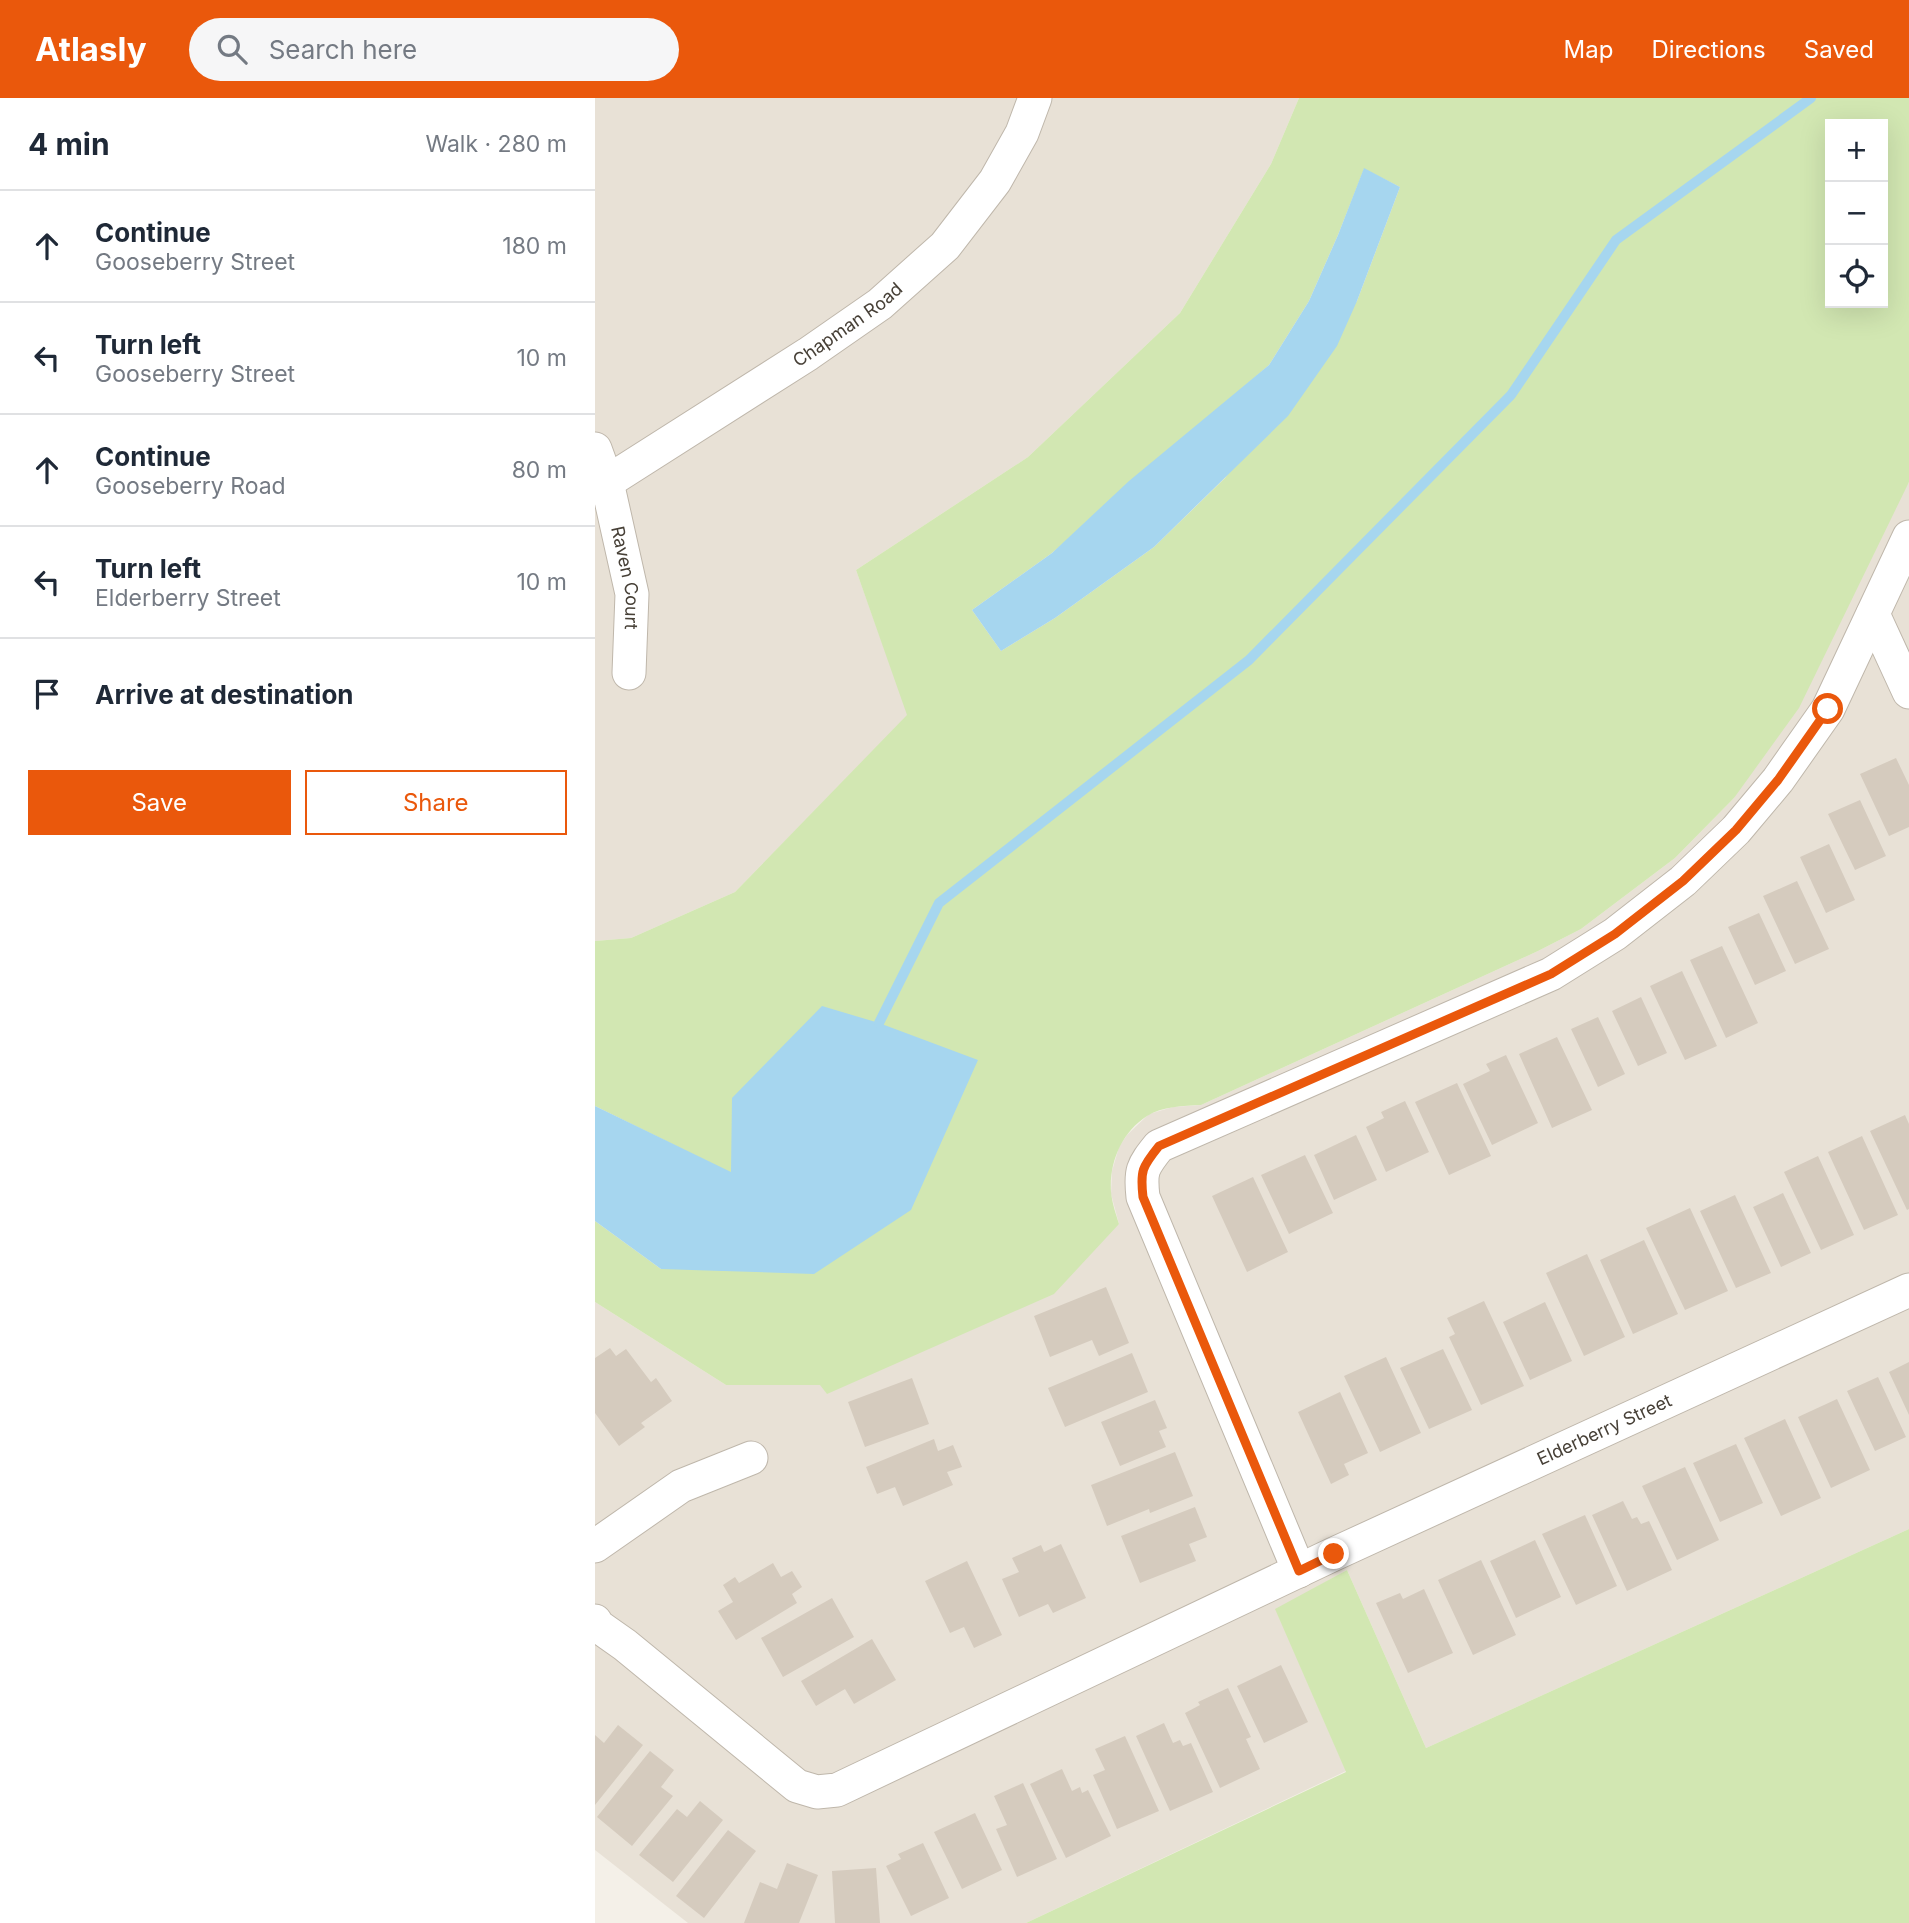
<!DOCTYPE html>
<html lang="en">
<head>
<meta charset="utf-8">
<style>
  :root { --surface:#fff; --page:#f6f6f7; --text:#1f2937; --muted:#747a83; --line:#e0e1e3; --accent:#ea580c }
  body { margin:0; font-family:Inter,sans-serif; background:var(--page); color:var(--text) }
  .controls { position:absolute; right:21px; top:21px; display:grid; overflow:hidden; border-radius:0px; box-shadow:0 7px 28px #0002 }
  .controls button { width:63px; height:63px; display:grid; place-items:center; padding:0; border:0; border-bottom:2px solid var(--line); background:var(--surface); color:var(--text); font:35px sans-serif }
  .stop { position:absolute; width:21px; height:21px; margin:-16px; border:5px solid #ea580c; border-radius:50%; background:#fff }
  .stop.end { background:#ea580c; border-color:#fff; box-shadow:0 2px 7px #0008 }
  .list { margin:0; padding:0; list-style:none }
  h2 { display:flex; justify-content:space-between; align-items:center; height:91px; margin:0; padding:0 28px; font-size:30px }
  h2 small { font-size:23px; font-weight:400; color:var(--muted) }
  .list li { display:grid; grid-template-columns:46px 1fr auto; gap:21px; align-items:center; box-sizing:border-box; height:112px; padding:0 28px; border-top:2px solid var(--line) }
  .list b { display:block; font-size:26px; white-space:nowrap }
  .list p { margin:0; font-size:23px; white-space:nowrap; color:var(--muted) }
  .list em { font-size:23px; font-style:normal; color:var(--muted) }
  .actions { display:flex; gap:14px; padding:21px 28px }
  .actions a { flex:1; padding:16px 0; border:2px solid var(--accent); border-radius:0px; text-align:center; font-size:24px; color:var(--accent) }
  .actions .main { background:var(--accent); color:#fff }
  .icon { flex:none; width:38px; height:38px; fill:none; stroke:currentColor; stroke-width:2; stroke-linecap:round; stroke-linejoin:round }
  .map { position:relative; flex:none; width:1314px; height:1825px; overflow:hidden }
  header { display:flex; align-items:center; gap:42px; box-sizing:border-box; height:98px; padding:0 35px; background:var(--accent); color:#fff }
  header strong { font-size:33px }
  nav { display:flex; gap:38px; margin-inline-start:auto; font-size:24px }
  .search { width:490px; height:63px; background:var(--page); display:flex; align-items:center; gap:18px; box-sizing:border-box; padding:0 24px; border-radius:38px; color:var(--muted); font-size:26px }
  main { display:flex }
  aside { flex:1; background:var(--surface) }
  .map>svg:first-child { display:block }
</style>
</head>
<body>
<header>
<strong>Atlasly</strong>
<div class="search"><svg class="icon" aria-label="search" viewBox="0 0 24 24"><circle cx="10" cy="10" r="6"/><path d="M15 15l6 6"/></svg>Search here</div>
<nav><a>Map</a><a>Directions</a><a>Saved</a></nav>
</header>
<main>
<aside>
<h2>4 min<small>Walk · 280 m</small></h2>
<ul class="list">
<li><svg class="icon" aria-label="ahead" viewBox="0 0 24 24"><path d="M12 20V5M6 11l6-6 6 6"/></svg><div><b>Continue</b><p>Gooseberry Street</p></div><em>180 m</em></li>
<li><svg class="icon" aria-label="left" viewBox="0 0 24 24"><path d="M17 20v-9H6M10 6l-5 5 5 5"/></svg><div><b>Turn left</b><p>Gooseberry Street</p></div><em>10 m</em></li>
<li><svg class="icon" aria-label="ahead" viewBox="0 0 24 24"><path d="M12 20V5M6 11l6-6 6 6"/></svg><div><b>Continue</b><p>Gooseberry Road</p></div><em>80 m</em></li>
<li><svg class="icon" aria-label="left" viewBox="0 0 24 24"><path d="M17 20v-9H6M10 6l-5 5 5 5"/></svg><div><b>Turn left</b><p>Elderberry Street</p></div><em>10 m</em></li>
<li><svg class="icon" aria-label="arrive" viewBox="0 0 24 24"><path d="M6 21V4h12l-3 4 3 4H6"/></svg><div><b>Arrive at destination</b></div></li>
</ul>
<div class="actions"><a class="main">Save</a><a>Share</a></div>
</aside>
<div class="map">
<svg width="1314" height="1825" viewBox="0 0 1314 1825">
  <rect width="100%" height="100%" fill="#f4f0e8"/>
  <!-- residential -->
  <path fill="#e8e1d6" d="M0,0h704l-28,66 -91,149 -152,144 -172,113 52,145 -173,177 -104,46 -36,3z
    M1314,384v1047l-483,219 -79,-178 -71,40 70,161 -320,152h-338l-93,-73v-548l131,83h94l299,-161 -8,-30 1,-23 7,-24 8,-12 22,-21 24,-7 28,-2 337,-154 43,-22 94,-71 59,-60z"/>
  <!-- green -->
  <path fill="#d2e7b2" fill-rule="evenodd" d="M704,0h610v384l-110,226 -65,90 -59,60 -94,71 -43,22 -337,154c-17,1 -39,1 -54,11 -25,16 -38,46 -36,76 1,11 5,22 8,32l-65,70 -227,100 -7,-9h-94l-131,-83v-81l66,48 70,-96 -136,-67v-165l36,-3 104,-46 172,-177 -51,-145 172,-113 152,-144 91,-149zM1235,26h53v179h-53zM769,71l36,18 -43,114 -132,177 -71,69 -99,71 -54,33 -29,-41 80,-57 217,-188 40,-64 29,-66z
    M1314,1431v394h-883l320,-151 -71,-163 72,-39 79,178z"/>
  <!-- water -->
  <path fill="#a6d6ef" d="M769,70l36,19 -43,114 -20,45 -49,70 -134,131 -99,71 -54,33 -29,-41 80,-57 77,-72 140,-116 40,-64 29,-66z
    M227,908l57,17 99,37 -67,150 -97,64 -153,-5 -66,-48v-115l136,66 1,-74z"/>
  <g fill="none" stroke-linecap="round" stroke-linejoin="round">
    <!-- stream -->
    <path stroke="#a6d6ef" stroke-width="10" d="M284,925l60,-120 310,-243 262,-265 105,-155 195,-142"/>
  </g>
  <!-- building -->
  <path fill="#d5cbbe" d="M1301,660l13,27v42l-20,9 -29,-62z
    M1265,702l26,56 -31,14 -27,-56z
    M1234,746l26,56 -29,13 -26,-56z
    M1202,783l32,68 -34,15 -32,-68z
    M1164,815l27,58 -31,14 -27,-58z
    M1127,848l36,77 -32,15 -36,-78z
    M1087,873l35,75 -32,14 -35,-74z
    M1046,899l26,56 -29,13 -26,-55z
    M1003,919l27,57 -27,13 -27,-58z
    M962,939l35,73 -40,18 -33,-74z
    M911,957l32,68 -46,22 -29,-61 27,-13 -4,-7z
    M862,985l34,73 -42,19 -34,-73z
    M810,1003l24,51 -43,20 -20,-45 18,-9 -3,-6z
    M1310,1017l4,9v85l-2,1 -37,-79z
    M761,1037l21,45 -43,20 -20,-45z
    M1267,1038l36,79 -34,15 -36,-78z
    M710,1057l28,58 -44,21 -28,-59z
    M1223,1058l36,79 -33,15 -37,-78z
    M658,1079l35,75 -41,20 -35,-76z
    M1188,1095l28,60 -30,14 -28,-60z
    M1140,1097l36,78 -35,15 -36,-77z
    M1095,1110l38,83 -43,19 -39,-82z
    M1049,1142l34,74 -45,20 -33,-74z
    M992,1156l38,83 -41,19 -38,-83z
    M511,1189l23,56 -30,13 -7,-16 -42,17 -16,-41z
    M889,1203l40,85 -43,19 -32,-68 6,-3 -8,-16z
    M950,1204l27,59 -42,19 -27,-58z
    M15,1250l6,8 10,-7 25,33 5,-4 16,23 -31,22 4,4 -26,19 -24,-33v-55z
    M848,1251l29,61 -43,19 -29,-61z
    M537,1255l16,39 -83,35 -17,-39z
    M791,1259l35,76 -41,19 -36,-76z
    M1314,1264v53l-20,-43z
    M1283,1279l28,60 -31,14 -28,-60z
    M317,1280l17,46 -64,23 -17,-45z
    M745,1294l28,61 -24,11 5,11 -18,9 -33,-72z
    M1242,1301l33,71 -39,18 -33,-71z
    M560,1302l12,28 -8,3 7,16 -46,19 -19,-44z
    M1190,1321l36,79 -40,18 -37,-78z
    M339,1341l4,12 15,-6 9,22 -15,5 6,13 -50,21 -8,-19 -18,7 -11,-27z
    M1141,1346l27,59 -43,19 -27,-59z
    M580,1354l18,44 -43,17 -1,-4 -42,17 -16,-41z
    M1090,1369l34,73 -42,20 -35,-74z
    M1028,1403l9,18 5,-2 4,7 8,-3 23,49 -45,21 -35,-76z
    M600,1409l12,30 -18,7 7,17 -56,22 -19,-47z
    M990,1417l32,71 -41,19 -34,-71z
    M940,1442l26,57 -45,21 -26,-57z
    M466,1446l25,54 -33,15 -5,-9 -29,13 -17,-38 17,-7 -7,-14 29,-13 3,7z
    M886,1462l35,75 -43,20 -35,-75z
    M372,1463l35,74 -28,13 -10,-21 -14,6 -25,-52z
    M178,1465l8,14 11,-6 10,16 -10,7 5,9 -61,37 -18,-29 15,-9 -10,-17 12,-8 4,6z
    M829,1491l29,64 -45,20 -32,-70 24,-10 3,6z
    M237,1500l22,39 -71,40 -22,-39z
    M277,1541l24,41 -42,24 -9,-15 -29,17 -15,-25z
    M686,1567l27,57 -44,21 -27,-57z
    M633,1590l23,49 -5,2 14,30 -40,19 -35,-75 15,-8 -2,-3z
    M569,1625l9,20 7,-3 3,6 8,-3 22,49 -43,19 -34,-75z
    M23,1627l25,20 -48,60v-70l9,8z
    M530,1638l34,75 -42,18 -24,-54 12,-5 -10,-21z
    M55,1653l24,19 -13,17 12,9 -41,50 -35,-29z
    M467,1671l10,22 8,-4 2,6 6,-3 23,46 -45,22 -36,-74z
    M428,1685l34,76 -40,18 -21,-48 11,-4 -13,-29z
    M105,1703l23,19 -50,62 -34,-27 38,-46 10,8z
    M380,1715l27,57 -40,19 -28,-57z
    M133,1732l28,21 -52,67 -28,-22z
    M328,1745l26,55 -38,18 -25,-50 15,-7 -3,-5z
    M192,1765l31,12 -19,48h-55l16,-41 17,7z
    M281,1770l4,55h-45l-3,-52z"/>
  <g fill="none" stroke-linecap="round" stroke-linejoin="round">
    <!-- minor casing -->
    <g stroke="#bfb7ab" stroke-width="35">
      <g id="minor">
        <path id="s1" d="M0,351l12,33 25,112 -3,79"/>
        <path id="s2" d="M0,390l12,-6 201,-128 72,-50 65,-58 50,-65 27,-48 13,-35"/>
        <path d="M1278,516l36,78"/>
        <path d="M0,1448l86,-60 70,-28"/>
        <path d="M704,1473l-156,-374c-3,-26 -1,-30 16,-51l392,-172 64,-40 68,-53 53,-51 42,-50 50,-71 81,-172"/>
        <path id="s3" d="M0,1523l3,5 27,19 172,141 20,6 20,-2 497,-236 575,-264"/>
      </g>
    </g>
    <!-- minor -->
    <use href="#minor" stroke="#fff" stroke-width="33"/>
  </g>
  <g fill="none" stroke-linecap="round" stroke-linejoin="round">
    <!-- route -->
    <path stroke="#ea580c" stroke-width="9" d="M739,1456l-35,17 -156,-374c-3,-26 -1,-30 16,-51l392,-172 64,-40 68,-53 53,-51 42,-50 50,-71"/>
  </g>
  <g text-anchor="middle" stroke-width="6" stroke-linejoin="round" paint-order="stroke">
    <!-- street labels -->
    <g font-size="18" fill="#474037" stroke="#fff">
      <text dy="6" stroke="none"><textPath href="#s2" startOffset="301">Chapman Road</textPath></text>
      <text dy="6" stroke="none"><textPath href="#s1" startOffset="133">Raven Court</textPath></text>
      <text dy="6" stroke="none"><textPath href="#s3" startOffset="1150">Elderberry Street</textPath></text>
    </g>
  </g>
</svg>
<div class="controls">
<button>+</button>
<button>−</button>
<button><svg class="icon" aria-label="locate" viewBox="0 0 24 24"><circle cx="12" cy="12" r="6"/><path d="M12 2v4M12 18v4M2 12h4M18 12h4"/></svg></button>
</div>
<div class="stop" style="left:1233px;top:611px"></div>
<div class="stop end" style="left:739px;top:1456px"></div>
</div>
</main>
</body>
</html>
